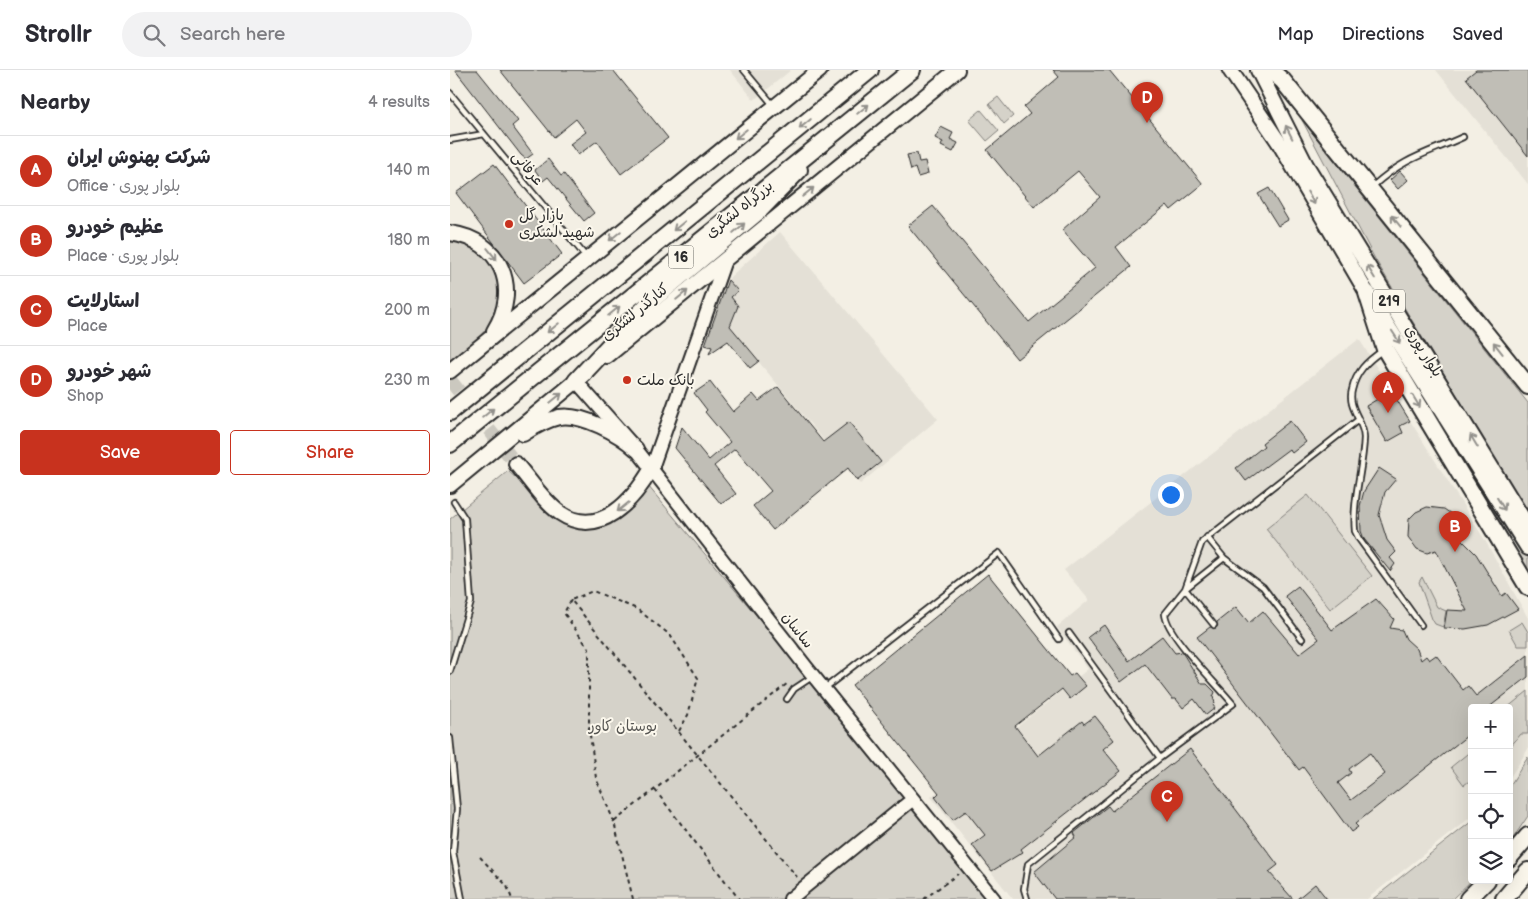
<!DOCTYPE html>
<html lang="en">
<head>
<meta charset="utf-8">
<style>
  :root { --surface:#fff; --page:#f2f2f3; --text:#2b2b33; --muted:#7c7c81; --line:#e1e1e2; --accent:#c8321e }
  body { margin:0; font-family:"Balsamiq Sans","Playpen Sans Arabic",sans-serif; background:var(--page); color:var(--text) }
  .controls { position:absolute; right:15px; bottom:15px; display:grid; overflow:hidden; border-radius:5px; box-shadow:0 5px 20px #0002 }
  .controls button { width:45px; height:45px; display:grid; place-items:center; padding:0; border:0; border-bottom:1px solid var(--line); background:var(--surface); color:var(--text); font:25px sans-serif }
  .you { position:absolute; left:720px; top:424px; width:18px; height:18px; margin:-12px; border:4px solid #fff; border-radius:50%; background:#1a73e8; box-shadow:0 0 0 8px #1a73e833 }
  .badge { display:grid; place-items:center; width:32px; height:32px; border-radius:50%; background:var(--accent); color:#fff; font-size:16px; font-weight:700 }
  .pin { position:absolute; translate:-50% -41px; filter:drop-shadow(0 1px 2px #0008) }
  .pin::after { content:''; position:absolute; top:26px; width:18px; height:15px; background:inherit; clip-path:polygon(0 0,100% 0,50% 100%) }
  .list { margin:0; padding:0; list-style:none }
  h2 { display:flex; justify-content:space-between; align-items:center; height:65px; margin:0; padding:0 20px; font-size:21px }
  h2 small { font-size:16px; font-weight:400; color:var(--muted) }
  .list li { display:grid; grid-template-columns:32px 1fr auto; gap:15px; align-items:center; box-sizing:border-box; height:70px; padding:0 20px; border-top:1px solid var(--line) }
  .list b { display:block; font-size:19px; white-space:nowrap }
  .list p { margin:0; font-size:16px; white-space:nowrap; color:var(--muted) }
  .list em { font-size:16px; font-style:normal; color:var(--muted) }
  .actions { display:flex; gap:10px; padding:15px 20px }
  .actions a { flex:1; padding:11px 0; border:1px solid var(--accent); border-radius:5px; text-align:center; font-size:18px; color:var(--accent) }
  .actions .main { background:var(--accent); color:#fff }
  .icon { flex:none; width:28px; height:28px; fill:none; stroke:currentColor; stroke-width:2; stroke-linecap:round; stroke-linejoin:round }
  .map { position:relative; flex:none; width:1078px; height:829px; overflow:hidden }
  header { display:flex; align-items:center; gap:30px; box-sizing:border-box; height:70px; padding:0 25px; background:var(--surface); border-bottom:1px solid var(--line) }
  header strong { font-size:24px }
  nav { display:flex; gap:28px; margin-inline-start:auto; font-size:18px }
  .search { width:350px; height:45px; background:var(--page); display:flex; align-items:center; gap:12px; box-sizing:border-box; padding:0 18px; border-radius:28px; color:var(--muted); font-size:19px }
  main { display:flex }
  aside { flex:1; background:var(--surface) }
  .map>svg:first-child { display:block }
</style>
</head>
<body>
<header>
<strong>Strollr</strong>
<div class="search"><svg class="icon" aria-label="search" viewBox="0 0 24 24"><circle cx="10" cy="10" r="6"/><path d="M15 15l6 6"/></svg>Search here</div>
<nav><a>Map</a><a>Directions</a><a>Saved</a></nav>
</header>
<main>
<aside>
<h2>Nearby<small>4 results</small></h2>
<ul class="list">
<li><span class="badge">A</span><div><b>شرکت بهنوش ایران</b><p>Office · بلوار پوری</p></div><em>140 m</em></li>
<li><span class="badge">B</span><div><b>عظیم خودرو</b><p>Place · بلوار پوری</p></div><em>180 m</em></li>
<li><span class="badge">C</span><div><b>استارلایت</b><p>Place</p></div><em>200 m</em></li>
<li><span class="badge">D</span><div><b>شهر خودرو</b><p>Shop</p></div><em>230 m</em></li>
</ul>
<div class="actions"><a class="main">Save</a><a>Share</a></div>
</aside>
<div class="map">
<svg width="1078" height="829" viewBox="0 0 1078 829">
  <rect width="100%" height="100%" fill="#f3efe4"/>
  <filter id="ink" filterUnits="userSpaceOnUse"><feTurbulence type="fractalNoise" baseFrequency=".02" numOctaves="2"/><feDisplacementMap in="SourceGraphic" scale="10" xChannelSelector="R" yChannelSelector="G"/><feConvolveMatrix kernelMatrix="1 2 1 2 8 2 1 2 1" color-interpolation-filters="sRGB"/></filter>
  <g filter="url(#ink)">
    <!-- built -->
    <path fill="#e4e0d6" d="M280,0h61l-37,30z
      M986,0h92v114z
      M330,162l158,187 -78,65 -145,-175 15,-32z
      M909,269l127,203 42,76v131l-19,30v-71h-37v108l-105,83h-354l-82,-102 157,-128 -31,-42 32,-27 -25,-30z"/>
    <!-- green -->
    <path fill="#d5d2c9" stroke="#807e7a" d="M548,27l15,19 -9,8 -15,-20z
      M531,40l18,21 -12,10 -18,-21z
      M852,50l226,283v110l-153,-254z
      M0,167l13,1 32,24c1,9 4,19 4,28 3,32 -26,54 -49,71z
      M958,294l120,191v19l-118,-196z
      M58,401l41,36 37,18 62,-39 154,184 184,229h-536v-380z
      M858,425l64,81 -42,33 -64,-80z
      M972,507l15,30 9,4 -3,16 -8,-3 -3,-5 -13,-37z
      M1072,552l6,10v14h-10l-9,-16z
      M1078,621v43h-7l-12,14v-40h-2z
      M1022,680v29l-8,6 -13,-18z
      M1078,687v59l-19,28v-57z
      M1022,751v59l-20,19h-79z"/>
    <!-- building -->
    <path fill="#c0beb6" stroke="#2b2b2b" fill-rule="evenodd" d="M5,0h22l41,51 -6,5 21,28 -7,5 -5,-4z
      M50,0h113l55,68 -47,36 -24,-33 -19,14 -8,-11 16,-12 -10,-13 -22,18z
      M603,0h56l94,114 -32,26 -4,-5 -51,42 15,20 -114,92 -109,-133 25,-20 96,116 66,-54 -33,-38 38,-33 -22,-26 -44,36 -47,-57 43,-36 -6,-7 35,-30z
      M1026,0h52v86l-62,-78z
      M491,57l12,6 -3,6 8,4 -5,9 -12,-6 2,-4 -8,-4z
      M467,83l2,9 6,-1 3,13 -10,3 -3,-9 -4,2 -4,-15z
      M98,89l13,17 3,-2 30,39 -10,8 -36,-44 -5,4 -8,-11z
      M44,94l68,90 -38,29 -68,-90z
      M950,101l8,9 -10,9 -8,-9z
      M819,118l19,32 -10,6 -20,-32z
      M278,210l10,11 -7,6 7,9 -8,20 29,35 -9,7 -22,-27 -19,13 3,-7 -7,-2z
      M260,312l23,30 20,-18 6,7 19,-14 45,55 26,-20 32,40 -24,19 -9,-13 -75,62 -20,-24 18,-15 -36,-42 -21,17 22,28 -15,10 -46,-56 7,-21 27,33 21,-18 -25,-30 2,-2 -13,-17z
      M937,314l23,37 -10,5 3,7 -16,9 -21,-36 15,-9 -4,-7z
      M840,351l16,21 -14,11 -3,-4 -43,32 -10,-13 28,-22 -2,-3z
      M929,398l17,11 -11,13 -6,23 8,25 9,12 -6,6 5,6 -5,7 -26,-32 -3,-8 -1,-25 4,-15z
      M977,437l17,2 13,9v17l19,19 26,42 4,-3 12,16 -30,16 -23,4 -21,-1 3,-18 20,1 -31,-61 -9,3 -10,-4 -9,-12 1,-18 7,-7z
      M538,504l82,102 5,-3 11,13 -16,13 -8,-10 -47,37 23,30 44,-35 2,3 11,-8 19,24 -11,9 18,22 -100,78 2,3 -31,19 -20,-26 13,-10 -19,-24 -13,9 -18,-23 4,-4 -87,-108z
      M848,516l34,44 44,-31 18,20 -4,9 12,2 4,9 11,10 4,11 5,-4 3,4 7,-5 27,35 5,-4 8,10 52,-41v22l-40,31h-16v24l-117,92 3,3 -7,5 -48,-65 -4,3 -102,-133 13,-10 6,1 1,-6 19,-15 13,16 14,-12 36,43 20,-15 -34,-43zM920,683l15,21 -34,26 -13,-17 13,-10 -2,-4z
      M654,555l25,36 33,-25 13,17 7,-1 20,32h5l8,8 -2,5 2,6 -2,2 2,3 -9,7 -12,-16 -11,9 -7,-9h-4l-27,-35 -24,18 -33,-45z
      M740,679l88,116 -9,7 24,27h-238l-21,-27 42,-35 -2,-4 34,-27 4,5z
      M865,814l12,15h-30z"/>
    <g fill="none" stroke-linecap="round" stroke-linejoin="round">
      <!-- primary-tunnel -->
      <path stroke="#cbc8bf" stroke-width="14" stroke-dasharray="14 7" stroke-linecap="butt" d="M0,310l66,84"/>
      <!-- lane casing -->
      <g stroke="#2b2b2b" stroke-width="8">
        <path id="lane" d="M294,0l30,36
          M0,23l137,165
          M0,70l34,-6
          M923,116c32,-29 53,-32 90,-49
          M932,281c-15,10 -26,21 -30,39 -5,18 12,31 12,48 -1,31 -12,62 -9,93l4,8 62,86
          M757,467l17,21 39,29 39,52
          M764,555l-29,-36 17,-47 156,-122
          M619,563l91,125
          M0,601l21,-69 -6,-83 -11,-17
          M375,618l174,-135 60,86
          M337,629l7,-10 18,-12
          M0,668l7,71 -4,43 9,47
          M577,829l-3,-10 4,-25 132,-106 73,-54c-16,-20 -66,-68 -68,-90l20,-25 39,-31"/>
      </g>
      <!-- secondary casing -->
      <g stroke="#2b2b2b" stroke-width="16">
        <path id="secondary" d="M126,311l60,68 171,219 187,231
          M202,398l73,-208
          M340,829l123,-100"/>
      </g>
      <!-- primary casing -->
      <g stroke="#2b2b2b" stroke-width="18">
        <path id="primary" d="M780,0l48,71 89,152 161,255
          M808,0l48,95 222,362
          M0,163c51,7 71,55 44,98
          M157,286l350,-286
          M0,301l370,-301
          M73,364c11,-7 23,-14 36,-17 23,-4 61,17 77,32
          M66,394c14,16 27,37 44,49 40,27 74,-14 92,-45
          M0,415l135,-111"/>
      </g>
      <!-- highway casing -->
      <g stroke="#2b2b2b" stroke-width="20">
        <path id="highway" d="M820,0l13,11 245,305
          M917,223l18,56 143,238
          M126,311l76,-81 108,-90 39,-40
          M0,342l420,-342
          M0,374l462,-374
          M1059,788l19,-22
          M1018,829l19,-19
          M1054,829l24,-28"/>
      </g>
      <!-- path -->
      <path stroke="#2b2b2b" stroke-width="2" stroke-dasharray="4 4" stroke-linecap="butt" d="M121,530l-7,13 25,36v79l7,50 18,44
        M229,661l9,-16 10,-37 -28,-43 -33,-26 -44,-18 -22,9 226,277
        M205,720l84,109
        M30,787l27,29 5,13
        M183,829l-19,-77 174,-139
        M474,829l34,-25"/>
      <!-- lane -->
      <use href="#lane" stroke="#fbf7ec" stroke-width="4.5"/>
      <!-- secondary -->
      <use href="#secondary" stroke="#fbf7ec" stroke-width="12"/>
      <!-- primary -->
      <use href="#primary" stroke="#fbf7ec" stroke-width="14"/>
      <!-- highway -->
      <use href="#highway" stroke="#fbf7ec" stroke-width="16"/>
    </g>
    <!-- one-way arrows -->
    <defs><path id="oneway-shaft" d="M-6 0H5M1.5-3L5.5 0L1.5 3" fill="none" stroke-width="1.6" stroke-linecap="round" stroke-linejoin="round" transform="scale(1.25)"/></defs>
    <g stroke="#93918c">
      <use href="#oneway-shaft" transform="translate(413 39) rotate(-39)"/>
      <use href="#oneway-shaft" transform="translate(355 54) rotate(140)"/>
      <use href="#oneway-shaft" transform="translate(839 62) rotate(-117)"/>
      <use href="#oneway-shaft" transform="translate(291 64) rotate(141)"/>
      <use href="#oneway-shaft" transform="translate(358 122) rotate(-39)"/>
      <use href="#oneway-shaft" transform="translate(861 128) rotate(60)"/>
      <use href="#oneway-shaft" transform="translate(946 151) rotate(-129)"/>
      <use href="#oneway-shaft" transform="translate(229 156) rotate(141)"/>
      <use href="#oneway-shaft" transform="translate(289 158) rotate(-40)"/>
      <use href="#oneway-shaft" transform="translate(165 166) rotate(141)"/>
      <use href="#oneway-shaft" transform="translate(42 184) rotate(51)"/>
      <use href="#oneway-shaft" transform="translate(921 202) rotate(-121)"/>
      <use href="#oneway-shaft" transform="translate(232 225) rotate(-39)"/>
      <use href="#oneway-shaft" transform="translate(164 241) rotate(-39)"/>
      <use href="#oneway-shaft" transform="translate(103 258) rotate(141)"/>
      <use href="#oneway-shaft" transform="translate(946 267) rotate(57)"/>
      <use href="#oneway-shaft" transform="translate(1048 278) rotate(-128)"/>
      <use href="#oneway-shaft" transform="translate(106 328) rotate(-39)"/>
      <use href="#oneway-shaft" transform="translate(966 331) rotate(59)"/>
      <use href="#oneway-shaft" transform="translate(38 343) rotate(-39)"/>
      <use href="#oneway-shaft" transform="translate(1024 371) rotate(-121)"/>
      <use href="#oneway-shaft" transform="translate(1051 434) rotate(58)"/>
      <use href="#oneway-shaft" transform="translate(173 437) rotate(141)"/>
    </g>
  </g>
  <!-- markers -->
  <g fill="#c8321e" stroke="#fbf7ec" stroke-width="2">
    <circle cx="59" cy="154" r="5"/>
    <circle cx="177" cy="310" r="5"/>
  </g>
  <g text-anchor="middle" stroke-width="4" stroke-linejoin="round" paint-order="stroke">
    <!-- shield labels -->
    <g fill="#fbf7ec" stroke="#696865" stroke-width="1">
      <rect x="218.5" y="175.5" width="25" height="23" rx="4"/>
      <rect x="923" y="219.5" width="32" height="23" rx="4"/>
    </g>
    <g font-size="14" font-weight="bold" fill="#2b2b2b">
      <text x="231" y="192">16</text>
      <text x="939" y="236">219</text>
    </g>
    <!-- street labels -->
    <g font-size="15" fill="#2b2b2b" stroke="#fbf7ec">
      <text transform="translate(78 98) rotate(50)" y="5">عرفانی</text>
      <text transform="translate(289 139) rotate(-39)" y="5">بزرگراه لشگری</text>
      <text transform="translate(185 242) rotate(-39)" y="5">کنارگذر لشگری</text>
      <text transform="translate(974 281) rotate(58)" y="5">بلوار پوری</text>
      <text transform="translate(348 560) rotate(52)" y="5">ساسان</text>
    </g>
    <!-- poi labels -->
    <g font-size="15" fill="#2b2b2b" stroke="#fbf7ec" text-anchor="start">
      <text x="69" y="150">بازار گل<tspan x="69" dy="17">شهید لشکری</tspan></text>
      <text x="187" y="315">بانک ملت</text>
    </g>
    <!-- park labels -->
    <g font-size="15" fill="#565552" stroke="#fbf7ec">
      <text x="173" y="661">بوستان کاور</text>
    </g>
  </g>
</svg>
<div class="controls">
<button>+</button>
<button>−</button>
<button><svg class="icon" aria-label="locate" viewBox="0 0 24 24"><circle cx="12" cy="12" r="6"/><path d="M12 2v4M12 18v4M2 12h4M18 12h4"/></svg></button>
<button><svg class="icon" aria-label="layers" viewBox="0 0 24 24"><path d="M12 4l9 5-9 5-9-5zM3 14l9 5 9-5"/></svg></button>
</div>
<div class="you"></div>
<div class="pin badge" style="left:938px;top:343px">A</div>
<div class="pin badge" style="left:1005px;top:482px">B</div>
<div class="pin badge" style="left:717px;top:752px">C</div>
<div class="pin badge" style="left:697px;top:53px">D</div>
</div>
</main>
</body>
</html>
